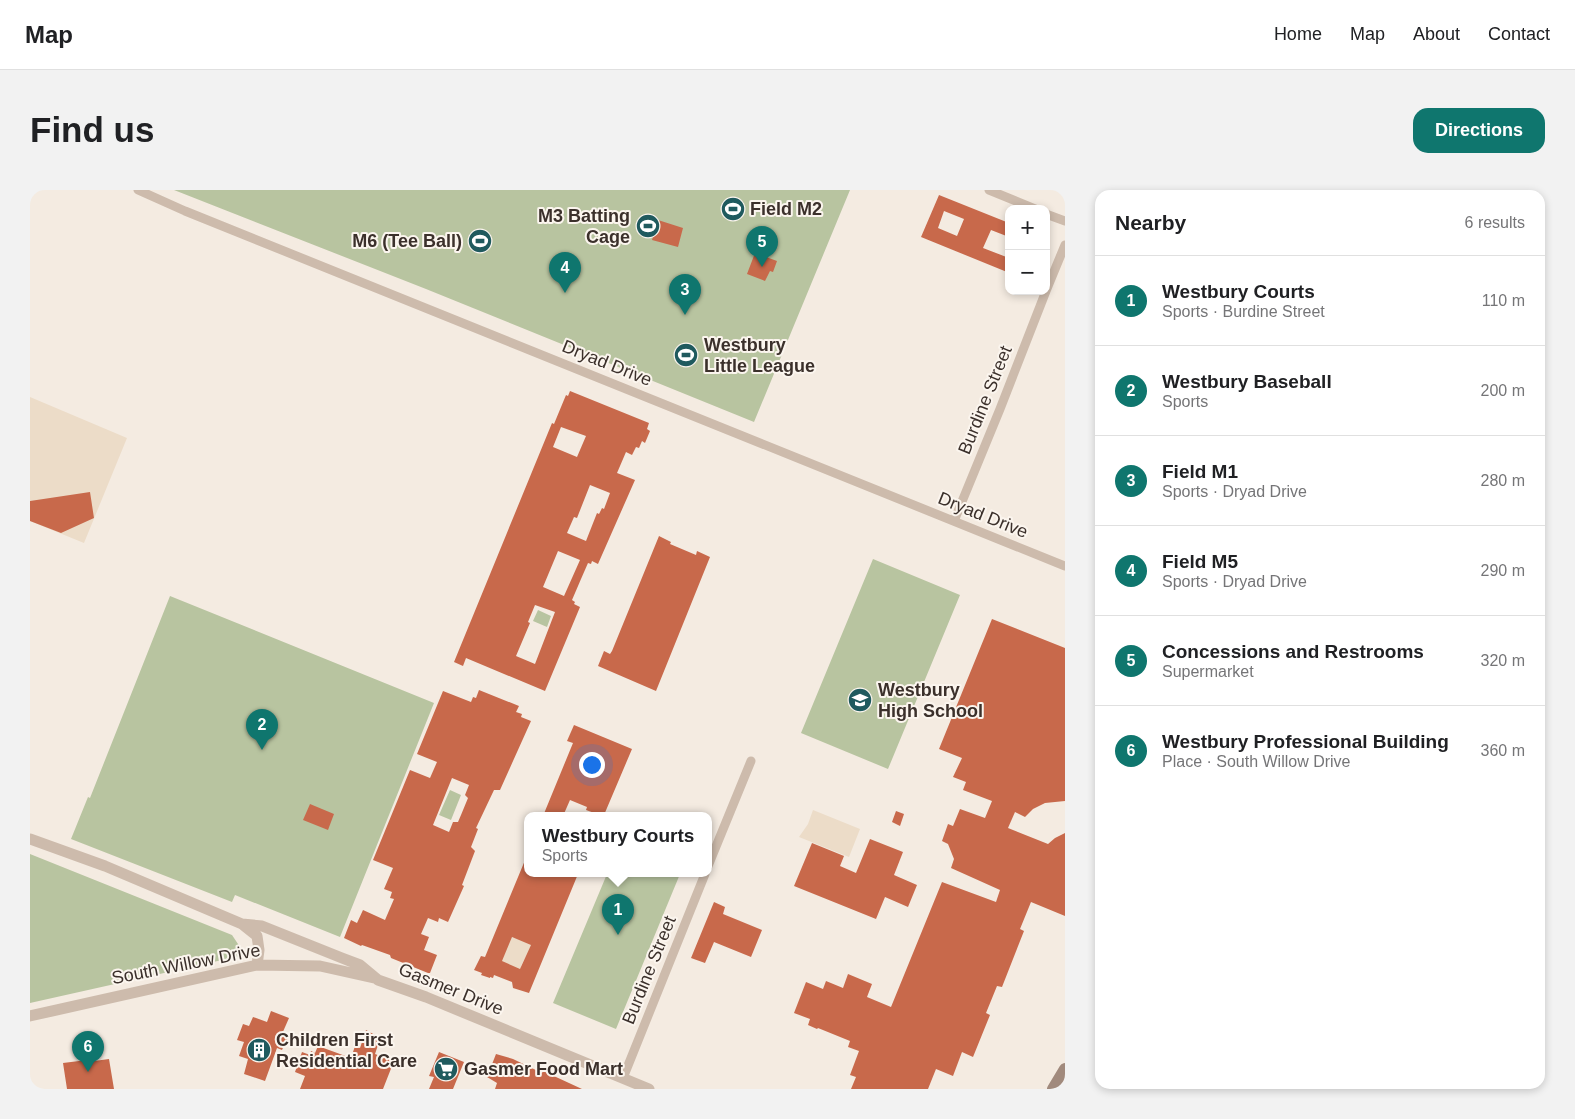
<!DOCTYPE html>
<html lang="en">
<head>
<meta charset="utf-8">
<style>
  :root { --surface:#fff; --page:#f2f2f2; --text:#202124; --muted:#757577; --line:#e0e0e0; --accent:#0f766e }
  body { margin:0; font-family:Helvetica,sans-serif; background:var(--page); color:var(--text) }
  .controls { position:absolute; right:15px; top:15px; display:grid; overflow:hidden; border-radius:10px; box-shadow:0 2px 8px #0003 }
  .controls button { width:45px; height:45px; display:grid; place-items:center; padding:0; border:0; border-bottom:1px solid var(--line); background:var(--surface); color:var(--text); font:25px sans-serif }
  .you { position:absolute; left:561px; top:574px; width:18px; height:18px; margin:-12px; border:4px solid #fff; border-radius:50%; background:#1a73e8; box-shadow:0 0 0 8px #1a73e833 }
  .badge { display:grid; place-items:center; width:32px; height:32px; border-radius:50%; background:var(--accent); color:#fff; font-size:16px; font-weight:700 }
  .pin { position:absolute; translate:-50% -41px; filter:drop-shadow(0 1px 2px #0008) }
  .pin::after { content:''; position:absolute; top:26px; width:18px; height:15px; background:inherit; clip-path:polygon(0 0,100% 0,50% 100%) }
  .popup { position:absolute; left:494px; top:622px; width:188px; height:65px; box-sizing:border-box; display:grid; place-content:center; border-radius:10px; background:var(--surface); filter:drop-shadow(0 1px 4px #0005); font-size:16px; white-space:nowrap; color:var(--muted) }
  .popup b { font-size:19px; color:var(--text) }
  .popup::after { content:''; position:absolute; left:50%; top:100%; margin-left:-10px; border:10px solid transparent; border-top-color:var(--surface) }
  .list { margin:0; padding:0; list-style:none }
  h2 { display:flex; justify-content:space-between; align-items:center; height:65px; margin:0; padding:0 20px; font-size:21px }
  h2 small { font-size:16px; font-weight:400; color:var(--muted) }
  .list li { display:grid; grid-template-columns:32px 1fr auto; gap:15px; align-items:center; box-sizing:border-box; height:90px; padding:0 20px; border-top:1px solid var(--line) }
  .list b { display:block; font-size:19px; white-space:nowrap }
  .list p { margin:0; font-size:16px; white-space:nowrap; color:var(--muted) }
  .list em { font-size:16px; font-style:normal; color:var(--muted) }
  .map { position:relative; flex:none; width:1035px; height:899px; overflow:hidden; border-radius:15px }
  header { display:flex; align-items:center; gap:30px; box-sizing:border-box; height:70px; padding:0 25px; background:var(--surface); border-bottom:1px solid var(--line) }
  header strong { font-size:24px }
  nav { display:flex; gap:28px; margin-inline-start:auto; font-size:18px }
  .intro { display:flex; align-items:center; justify-content:space-between; box-sizing:border-box; height:120px; padding:0 30px }
  h1 { margin:0; font-size:35px }
  .button { padding:12px 22px; border-radius:15px; background:var(--accent); color:#fff; font-size:18px; font-weight:700 }
  main { display:flex; gap:30px; padding:0 30px }
  aside { flex:1; background:var(--surface); border-radius:15px; box-shadow:0 2px 8px #0003 }
  .map>svg:first-child { display:block }
</style>
</head>
<body>
<header>
<strong>Map</strong>
<nav><a>Home</a><a>Map</a><a>About</a><a>Contact</a></nav>
</header>
<div class="intro"><h1>Find us</h1><a class="button">Directions</a></div>
<main>
<div class="map">
<svg width="1035" height="899" viewBox="0 0 1035 899">
  <rect width="100%" height="100%" fill="#f4ebe1"/>
  <!-- green -->
  <path fill="#b8c4a0" d="M144,0h676l-96,232 -328,-133z
    M843,369l87,36 -72,174 -87,-36z
    M140,406l264,107 -94,234 -105,-42 -3,7 -161,-63 17,-42 2,1z
    M508,420l13,6 -4,11 -14,-6z
    M420,600l11,5 -10,25 -12,-5z
    M0,664l202,81 8,12v9l-210,47z
    M577,684h73l-64,155 -63,-26z"/>
  <!-- plaza -->
  <path fill="#ecdcc8" d="M0,207l97,41 -43,105 -54,-22z
    M783,620l47,19 -11,28 -50,-20 9,-13z
    M481,747l22,5 -12,24 1,7 -19,-8 -2,-8 2,1z"/>
  <!-- building -->
  <path fill="#c8694b" fill-rule="evenodd" d="M909,5l70,28v14l-18,-7 -8,18 26,10v9l-2,5 -86,-35zM914,21l20,8 -7,17 -19,-8z
    M628,30l25,8 -5,19 -26,-7z
    M725,63l22,8 -4,11 -3,-1 -5,10 -18,-7z
    M540,201l79,32 -2,6 3,2 -5,12 -3,-2 -3,7 -3,-1 -4,8 -6,-3 -9,21 18,7 -37,84 -6,-3 -1,3 -3,-1 -7,16 -9,21 3,2 -1,2 6,3 -35,84 -79,-33 -3,8 -9,-4 98,-239 2,1 12,-29 2,1zM531,237l25,9 -9,21 -24,-10zM560,295l20,8 -6,16 -2,-1 -3,6 -2,-1 -11,28 -19,-8 7,-16 3,1zM528,361l22,9 -16,36 -21,-9zM505,415l20,7 -20,52 -19,-8 14,-33 -2,-1z
    M60,302l4,26 -33,15 -31,-12v-20z
    M629,346l12,6 -1,2 26,11 1,-4 13,6 -54,134 -58,-25 6,-15 6,3 2,-3z
    M962,429l73,29v153l-20,2 -12,6 -8,8 -10,-5 -7,16 40,16 7,-6 10,-5v83l-34,-14 -11,27 4,2 -22,56 -5,-1 -11,27 4,2 -17,42 -11,-5 -9,24 -17,-7 -8,20h-77l5,-12 -6,-2 9,-24 -11,-4 2,-6 -32,-13 -1,1 -9,-4 2,-6 -16,-6 12,-31 17,7 3,-8 17,7 5,-14 24,10 -5,13 24,10 51,-125 54,20 4,-12 -49,-22 3,-9 -6,-15 -6,-3 6,-17 5,2 7,-17 25,9 7,-17 -29,-11 3,-8 -13,-5 9,-19 -23,-9z
    M449,500l40,16 -3,6 6,2 -1,3 10,4 -31,69h-6l-18,38 2,1 -7,18 4,4 -13,34 2,1 -16,36 -9,-4 -1,4 -10,-4 -7,16 8,3 -5,13 13,5 -7,18h-2l-37,-15 -1,-3 -28,-10 -1,1 -17,-8 7,-18 6,3 6,-13 22,10 9,-21 -4,-1 2,-6 -8,-3 9,-21 -20,-8 37,-90 20,8 7,-16 -20,-8 26,-63 28,11 2,-5 3,1zM422,588l17,7 -4,10 3,3 -7,17 -3,7h-5l-4,10 -16,-7z
    M544,535l58,24 -28,66 -6,-3 -1,2 -11,-4 1,-3 -17,-7 -7,16h-20l30,-73 -6,-2z
    M280,614l24,10 -6,16 -25,-10z
    M866,621l8,3 -4,12 -8,-4z
    M840,649l33,13 -9,23 23,10 -9,22 -23,-10 -9,22 -82,-33 18,-43 32,13 -4,10 16,7z
    M498,663v21h50l-49,119 -16,-5 -1,-6 -18,-7 -1,3 -3,-1v1l-9,-3 1,-2 -8,-3 7,-14 4,1zM482,747l19,8 -11,24 -18,-8z
    M684,712l11,5 -2,7 39,16 -11,27 -37,-15 -9,21 -14,-5z
    M241,821l18,7 -7,16 6,2 -6,14 -5,-2 -12,33 -21,-7 4,-15 -9,-3 5,-14 -7,-2 6,-16 6,2 4,-9 14,5z
    M336,840l9,5 6,1 -6,18 19,7 -11,28h-83l5,-13 -10,-4 7,-20 8,3 1,-4 4,2 3,-7 33,12 4,-12 5,2z
    M409,862l25,10 -11,27h-24l5,-12 -5,-1z
    M466,864l17,5 29,14 1,-2 39,18h-87l2,-6 -10,-6z
    M79,869l5,30h-47l-4,-26 24,-3v2z"/>
  <g fill="none" stroke-linecap="round" stroke-linejoin="round">
    <!-- minor -->
    <path stroke="#cdbbac" stroke-width="9" d="M108,0l47,21 880,355
      M959,0l46,19
      M1016,24l19,7
      M1016,101l19,-46
      M924,331l46,-112 46,-118
      M678,676l43,-105
      M593,888l82,-204"/>
    <!-- tertiary -->
    <path stroke="#cdbbac" stroke-width="11" d="M0,649l75,27 137,58 15,12 2,14 -2,15
      M212,734l20,2 80,32 18,7 18,15 48,17 223,92
      M0,826l227,-51 63,1 54,12"/>
    <!-- secondary -->
    <path stroke="#a18a7d" stroke-width="12" d="M1023,899l12,-20"/>
  </g>
  <!-- icons -->
  <defs>
    <g id="stadium-disc" transform="scale(1.25)"><circle r="9.5" fill="#1f5a5e" stroke="#fbf5ee"/><path d="M0-5a6.5 5 0 1 0 0 10a6.5 5 0 1 0 0-10ZM-3.5-1.8h7v3.6h-7Z" fill="#fff"/></g>
    <g id="school-disc" transform="scale(1.25)"><circle r="9.5" fill="#1f5a5e" stroke="#fbf5ee"/><path d="M0-5L7-2L0 1L-7-2ZM-4 1L0 2.5L4 1V4Q0 6-4 4Z" fill="#fff"/></g>
    <g id="building-disc" transform="scale(1.25)"><circle r="9.5" fill="#1f5a5e" stroke="#fbf5ee"/><path d="M-4-6H4V6H1V3H-1V6H-4ZM-2.5-4.3h1.7v1.8h-1.7ZM.8-4.3h1.7v1.8H.8ZM-2.5-1h1.7V.8h-1.7ZM.8-1h1.7V.8H.8Z" fill="#fff"/></g>
    <g id="supermarket-disc" transform="scale(1.25)"><circle r="9.5" fill="#1f5a5e" stroke="#fbf5ee"/><path d="M-6-5.5h2.5l.6 2H6L4.5 2H-2.5L-4.4-4H-6ZM-1.5 3.2a1.3 1.3 0 1 0 .1 0ZM3 3.2a1.3 1.3 0 1 0 .1 0Z" fill="#fff"/></g>
  </defs>
  <g fill-rule="evenodd">
    <use href="#stadium-disc" x="703" y="19"/>
    <use href="#stadium-disc" x="618" y="36"/>
    <use href="#stadium-disc" x="450" y="51"/>
    <use href="#stadium-disc" x="656" y="165"/>
    <use href="#school-disc" x="830" y="510"/>
    <use href="#building-disc" x="229" y="860"/>
    <use href="#supermarket-disc" x="416" y="879"/>
  </g>
  <g text-anchor="middle" stroke-width="4" stroke-linejoin="round" paint-order="stroke">
    <!-- poi labels -->
    <g font-size="18" font-weight="bold" fill="#3b302b" stroke="#fbf5ee" text-anchor="start">
      <text x="720" y="25">Field M2</text>
      <text x="600" y="32" text-anchor="end">M3 Batting<tspan x="600" dy="21">Cage</tspan></text>
      <text x="432" y="57" text-anchor="end">M6 (Tee Ball)</text>
      <text x="674" y="161">Westbury<tspan x="674" dy="21">Little League</tspan></text>
      <text x="848" y="506">Westbury<tspan x="848" dy="21">High School</tspan></text>
      <text x="246" y="856">Children First<tspan x="246" dy="21">Residential Care</tspan></text>
      <text x="434" y="885">Gasmer Food Mart</text>
    </g>
    <!-- street labels -->
    <g font-size="18" fill="#3b302b" stroke="#fbf5ee">
      <text transform="translate(577 173) rotate(22)" y="6">Dryad Drive</text>
      <text transform="translate(955 210) rotate(-68)" y="6">Burdine Street</text>
      <text transform="translate(953 325) rotate(22)" y="6">Dryad Drive</text>
      <text transform="translate(156 774) rotate(-11)" y="6">South Willow Drive</text>
      <text transform="translate(619 780) rotate(-68)" y="6">Burdine Street</text>
      <text transform="translate(421 799) rotate(22)" y="6">Gasmer Drive</text>
    </g>
  </g>
</svg>
<div class="controls">
<button>+</button>
<button>−</button>
</div>
<div class="you"></div>
<div class="pin badge" style="left:588px;top:745px">1</div>
<div class="popup"><b>Westbury Courts</b>Sports</div>
<div class="pin badge" style="left:232px;top:560px">2</div>
<div class="pin badge" style="left:655px;top:125px">3</div>
<div class="pin badge" style="left:535px;top:103px">4</div>
<div class="pin badge" style="left:732px;top:77px">5</div>
<div class="pin badge" style="left:58px;top:882px">6</div>
</div>
<aside>
<h2>Nearby<small>6 results</small></h2>
<ul class="list">
<li><span class="badge">1</span><div><b>Westbury Courts</b><p>Sports · Burdine Street</p></div><em>110 m</em></li>
<li><span class="badge">2</span><div><b>Westbury Baseball</b><p>Sports</p></div><em>200 m</em></li>
<li><span class="badge">3</span><div><b>Field M1</b><p>Sports · Dryad Drive</p></div><em>280 m</em></li>
<li><span class="badge">4</span><div><b>Field M5</b><p>Sports · Dryad Drive</p></div><em>290 m</em></li>
<li><span class="badge">5</span><div><b>Concessions and Restrooms</b><p>Supermarket</p></div><em>320 m</em></li>
<li><span class="badge">6</span><div><b>Westbury Professional Building</b><p>Place · South Willow Drive</p></div><em>360 m</em></li>
</ul>
</aside>
</main>
</body>
</html>
